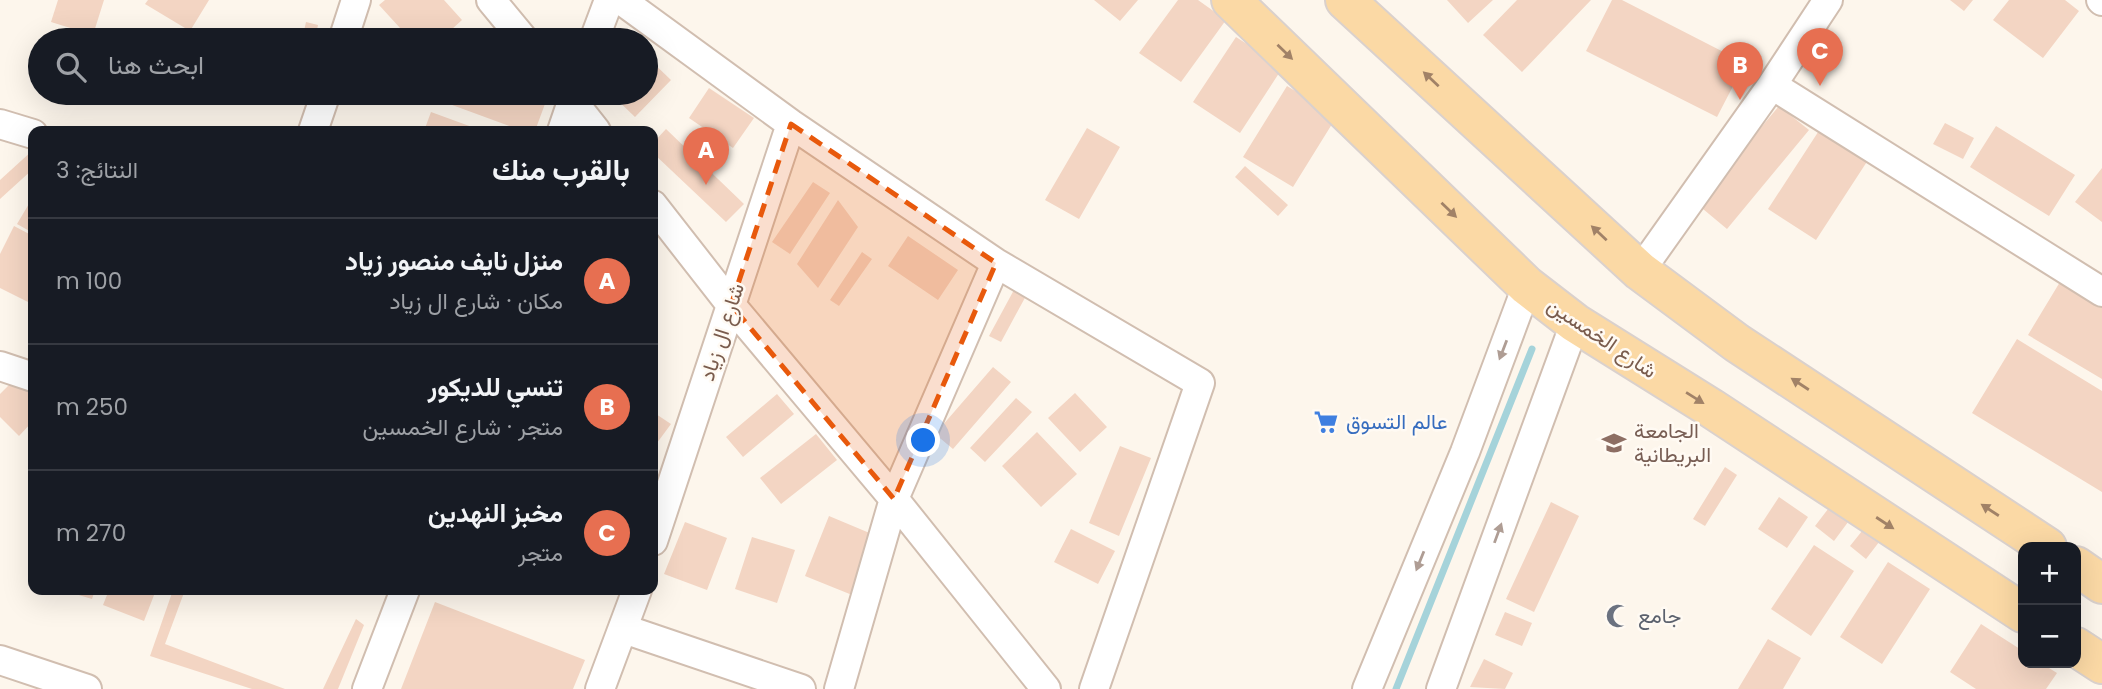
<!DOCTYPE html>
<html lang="ar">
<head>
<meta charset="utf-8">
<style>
  :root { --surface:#171b24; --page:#242831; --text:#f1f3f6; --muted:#9ea1a6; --line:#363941; --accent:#e76f51 }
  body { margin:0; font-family:Poppins,Vazirmatn,sans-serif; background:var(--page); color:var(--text); direction:rtl }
  .controls { position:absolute; right:21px; bottom:21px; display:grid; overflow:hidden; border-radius:14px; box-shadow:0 7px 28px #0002 }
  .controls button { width:63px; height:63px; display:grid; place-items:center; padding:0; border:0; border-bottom:2px solid var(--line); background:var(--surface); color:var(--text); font:35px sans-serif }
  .you { position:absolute; left:924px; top:441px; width:24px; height:24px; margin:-18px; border:5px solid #fff; border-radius:50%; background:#1a73e8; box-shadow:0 0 0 10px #1a73e833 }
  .badge { display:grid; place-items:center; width:46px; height:46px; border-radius:50%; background:var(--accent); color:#fff; font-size:23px; font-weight:700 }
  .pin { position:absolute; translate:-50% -58px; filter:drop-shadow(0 2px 4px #0008) }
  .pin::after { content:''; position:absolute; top:37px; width:24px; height:21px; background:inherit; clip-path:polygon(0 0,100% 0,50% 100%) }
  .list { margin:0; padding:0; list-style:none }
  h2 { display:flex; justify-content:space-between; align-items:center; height:91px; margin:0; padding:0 28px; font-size:30px }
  h2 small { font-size:23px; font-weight:400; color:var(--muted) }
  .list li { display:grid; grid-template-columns:46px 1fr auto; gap:21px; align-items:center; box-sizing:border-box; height:126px; padding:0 28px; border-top:2px solid var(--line) }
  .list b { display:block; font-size:26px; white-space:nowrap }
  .list p { margin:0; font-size:23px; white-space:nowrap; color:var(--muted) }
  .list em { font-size:23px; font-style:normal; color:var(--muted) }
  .icon { flex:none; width:38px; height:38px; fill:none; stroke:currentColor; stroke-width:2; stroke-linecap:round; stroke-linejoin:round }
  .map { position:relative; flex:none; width:2102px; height:689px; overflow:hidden; direction:ltr }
  .search { position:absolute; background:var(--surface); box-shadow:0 7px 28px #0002; left:28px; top:28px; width:630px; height:77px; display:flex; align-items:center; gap:18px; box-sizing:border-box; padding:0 24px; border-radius:38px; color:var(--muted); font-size:26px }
  .panel { position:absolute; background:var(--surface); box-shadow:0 7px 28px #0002; left:28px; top:126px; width:630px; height:469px; border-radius:14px; direction:rtl }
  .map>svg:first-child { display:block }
</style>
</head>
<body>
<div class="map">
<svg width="2102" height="689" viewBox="0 0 2102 689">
  <rect width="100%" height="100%" fill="#fdf6ec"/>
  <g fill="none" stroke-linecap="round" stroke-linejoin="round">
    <!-- stream -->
    <path stroke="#a5d3da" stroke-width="7" d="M1396,689l136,-340"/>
  </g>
  <!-- building -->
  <path fill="#f3d5c3" d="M58,0h46l-11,35 -42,-13z
    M148,0h61l-19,31 -45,-27z
    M385,0h59l18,20 -22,20h-29l-32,-35z
    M1094,0h44l-18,21z
    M1178,0h20l28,20 -45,62 -42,-29z
    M1447,0h46l-25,23z
    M1517,0h74l-69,72 -39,-37z
    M1612,0h10l123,63 -28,54 -131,-66z
    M1950,0h23l-9,11z
    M2009,0h56l14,11 -36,47 -50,-38z
    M306,22l12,3 -3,15h-13z
    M1236,37l47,30 -43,66 -47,-31z
    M646,56l25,24 -36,37 -25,-24h36z
    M1287,86l50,30 -44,71 -50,-30z
    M709,88l45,30 -21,30 -44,-30z
    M448,93h101l-14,38h-12l-79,-29z
    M1779,106l30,24 -82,99 -30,-25z
    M431,112l52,19h-59z
    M1945,123l29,15 -11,21 -30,-15z
    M1822,126l48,31 -54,83 -48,-31z
    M1996,126l79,49 -26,41 -79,-49z
    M1087,128l33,19 -41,72 -34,-19z
    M666,129l78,75 -18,18 -73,-69v-10z
    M33,150v19l-33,30v-19z
    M1245,166l43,39 -10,11 -43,-39z
    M2102,168v54l-27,-20z
    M813,182l17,11 -40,61 -18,-12z
    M33,197v36l-16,-9z
    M838,200l20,27 -40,61 -21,-24z
    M14,226l19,10v55l-5,11 -28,-14v-34z
    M908,236l50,34 -20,30 -50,-34z
    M862,252l10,7 -33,47 -9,-6z
    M2063,277l39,24v78l-74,-44z
    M1015,288l12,6 -26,48 -12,-6z
    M2017,339l85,52v101l-130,-79z
    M993,367l18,15 -58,67 -18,-15z
    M16,378l17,17v26l-14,15 -19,-19v-23z
    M1075,393l32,34 -27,25 -32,-34z
    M777,394l17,20 -51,43 -17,-20z
    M1016,398l16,14 -47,50 -15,-14z
    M653,412l18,12 -17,23 -1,-1z
    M1037,432l40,42 -36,33 -39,-41z
    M816,434l21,26 -56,44 -21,-26z
    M1120,446l31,12 -32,78 -30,-13z
    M1725,467l12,8 -32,51 -12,-7z
    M1779,497l29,20 -21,31 -29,-19z
    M1835,500l19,14 -20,27 -19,-15z
    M1551,502l28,14 -45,96 -28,-13z
    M829,516l62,26 -24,59 -62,-25z
    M1870,521l16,12 -20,26 -16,-13z
    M685,522l42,16 -20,52 -43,-16z
    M1071,529l44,22 -17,33 -44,-22z
    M752,537l43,13 -18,53 -42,-14z
    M1814,545l40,26 -43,65 -40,-27z
    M1888,562l42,27 -48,75 -42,-27z
    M62,590h33l-3,9z
    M109,590h47l-12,31 -41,-16z
    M173,590h12l-20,54 120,45h-33l-102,-33z
    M435,602l150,58 -12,29h-172z
    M1505,612l27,11 -10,23 -27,-11z
    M356,619l8,6 -26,64h-15z
    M1981,624l42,27v12h18l16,10 -11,16h-70l-26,-17z
    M1768,639l33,19 -18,31h-45z
    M1484,659l29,14 -8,16 -35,-2z"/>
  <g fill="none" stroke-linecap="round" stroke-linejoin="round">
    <!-- street casing -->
    <g stroke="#d1beb0" stroke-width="32">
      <path id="street" d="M491,0l33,40
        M621,0l170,124 205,139 204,120 -106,306
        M2101,0l1,1
        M343,40l13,-40
        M594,40l15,-40
        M1772,85l330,207
        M566,93l30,38
        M0,124l33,10
        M313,131l13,-38
        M562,131l13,-38
        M653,205l78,100 163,194 152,190
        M1640,271l132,-186 56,-85
        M0,366l33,11
        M653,541l138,-417
        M624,629l177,60
        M0,660l87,29
        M367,689l38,-99
        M600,689l37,-99
        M839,689l55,-190 102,-236
        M1367,689l98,-237 62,-166
        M1441,689l134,-366"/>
    </g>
    <!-- primary casing -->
    <g stroke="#dad1cd" stroke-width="42">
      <path id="primary" d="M1231,0l296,286 48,37 136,85 312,205
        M1345,0l295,271 97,72 310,204
        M2076,566l26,18
        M2076,647l26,17"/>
    </g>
    <!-- street -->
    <use href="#street" stroke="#fff" stroke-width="28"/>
    <!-- primary -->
    <use href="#primary" stroke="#fbd9a5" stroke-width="38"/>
  </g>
  <!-- one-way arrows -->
  <defs><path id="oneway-solid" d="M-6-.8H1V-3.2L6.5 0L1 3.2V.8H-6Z" transform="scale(1.75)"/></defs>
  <g fill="#a18267">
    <use href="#oneway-solid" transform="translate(1285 52) rotate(44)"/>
    <use href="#oneway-solid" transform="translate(1431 79) rotate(-137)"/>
    <use href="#oneway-solid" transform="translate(1449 210) rotate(44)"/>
    <use href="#oneway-solid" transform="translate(1599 233) rotate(-137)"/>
    <use href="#oneway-solid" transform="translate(1800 384) rotate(-147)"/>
    <use href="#oneway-solid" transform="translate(1695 398) rotate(32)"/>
    <use href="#oneway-solid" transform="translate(1990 510) rotate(-147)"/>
    <use href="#oneway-solid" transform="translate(1885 523) rotate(33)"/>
  </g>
  <g fill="#af9d94">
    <use href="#oneway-solid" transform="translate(1503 350) rotate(111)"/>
    <use href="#oneway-solid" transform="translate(1498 533) rotate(-70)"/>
    <use href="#oneway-solid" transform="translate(1420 561) rotate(112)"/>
  </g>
  <!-- marked area -->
  <path fill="#e8590c" fill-opacity="0.2" stroke="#e8590c" stroke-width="5" stroke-dasharray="14 9" stroke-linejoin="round" d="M791,124l205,139 -102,236 -163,-194z"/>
  <!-- icons -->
  <defs>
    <g id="supermarket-bare" transform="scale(1.89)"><path d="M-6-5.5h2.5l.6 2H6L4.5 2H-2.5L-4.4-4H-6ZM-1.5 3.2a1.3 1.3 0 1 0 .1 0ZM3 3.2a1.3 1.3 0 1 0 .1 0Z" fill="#3f7fe0" stroke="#fffaf3" stroke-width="2.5" paint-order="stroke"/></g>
    <g id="school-bare" transform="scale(1.89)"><path d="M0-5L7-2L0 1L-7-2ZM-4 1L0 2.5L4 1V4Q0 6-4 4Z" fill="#8d6e63" stroke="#fffaf3" stroke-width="2.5" paint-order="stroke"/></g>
    <g id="mosque-bare" transform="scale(1.89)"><path d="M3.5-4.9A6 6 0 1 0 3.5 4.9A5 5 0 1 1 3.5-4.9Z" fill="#6b7280" stroke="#fffaf3" stroke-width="2.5" paint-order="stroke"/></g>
  </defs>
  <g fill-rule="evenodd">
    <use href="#supermarket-bare" x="1326" y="422"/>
    <use href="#school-bare" x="1614" y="443"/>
    <use href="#mosque-bare" x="1618" y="616"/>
  </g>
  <g text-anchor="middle" stroke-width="5" stroke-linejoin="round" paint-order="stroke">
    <!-- street labels -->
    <g font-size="21" fill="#7a5c4d" stroke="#fffaf3">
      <text transform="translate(722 332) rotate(-72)" y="7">شارع ال زياد</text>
      <text transform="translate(1602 338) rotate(34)" y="7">شارع الخمسين</text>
    </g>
    <!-- shop labels -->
    <g font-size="21" fill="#366cbe" stroke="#fffaf3" text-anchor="start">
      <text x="1346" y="429">عالم التسوق</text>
    </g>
    <!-- education labels -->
    <g font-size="21" fill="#785e54" stroke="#fffaf3" text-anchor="start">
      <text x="1634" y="438">الجامعة<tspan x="1634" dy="24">البريطانية</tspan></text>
    </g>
    <!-- worship labels -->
    <g font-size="21" fill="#5b616d" stroke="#fffaf3" text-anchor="start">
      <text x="1638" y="623">جامع</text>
    </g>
  </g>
</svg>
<div class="controls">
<button>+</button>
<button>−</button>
</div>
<div class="you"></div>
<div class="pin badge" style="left:706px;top:185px">A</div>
<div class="pin badge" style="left:1740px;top:100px">B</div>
<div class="pin badge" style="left:1820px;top:86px">C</div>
<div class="search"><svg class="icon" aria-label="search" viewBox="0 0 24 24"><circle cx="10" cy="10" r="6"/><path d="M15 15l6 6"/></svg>ابحث هنا</div>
<section class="panel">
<h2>بالقرب منك<small>النتائج: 3</small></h2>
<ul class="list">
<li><span class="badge">A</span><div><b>منزل نايف منصور زياد</b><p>مكان · شارع ال زياد</p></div><em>100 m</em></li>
<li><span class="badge">B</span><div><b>تنسي للديكور</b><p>متجر · شارع الخمسين</p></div><em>250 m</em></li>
<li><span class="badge">C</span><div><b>مخبز النهدين</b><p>متجر</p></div><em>270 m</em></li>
</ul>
</section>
</div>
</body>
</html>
